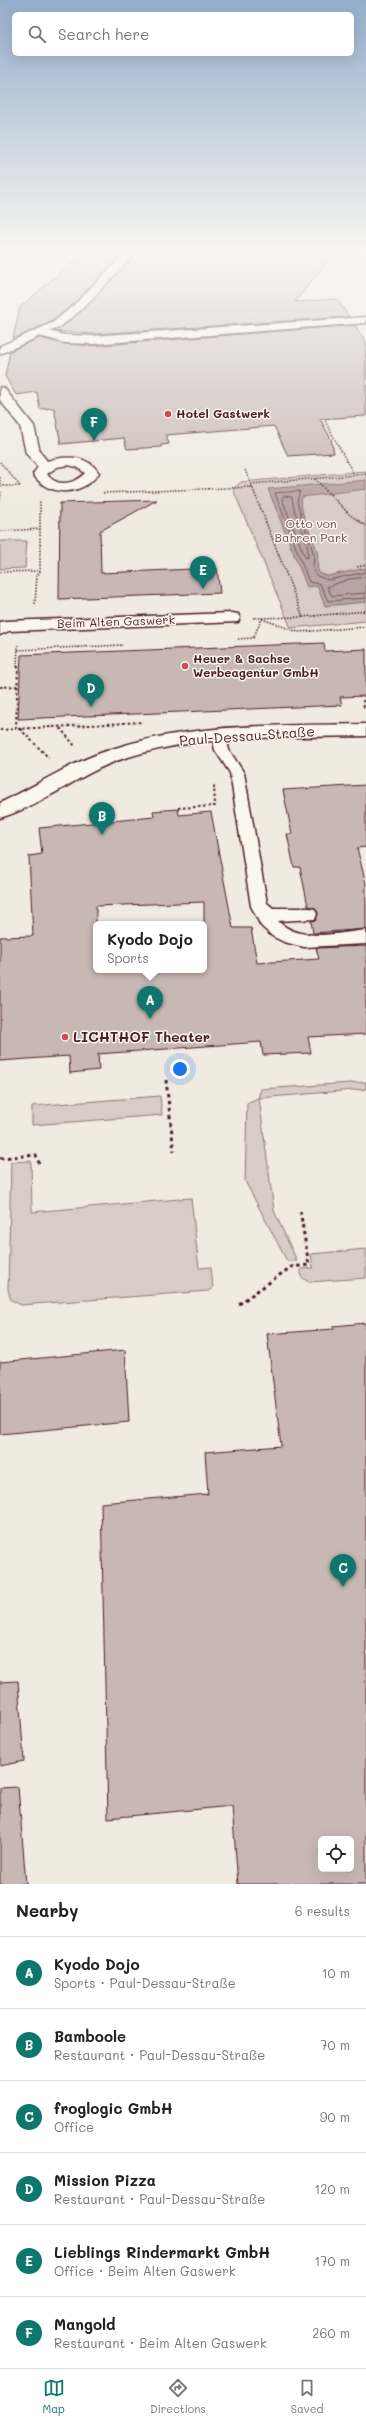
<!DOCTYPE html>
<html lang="en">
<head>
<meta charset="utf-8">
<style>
  :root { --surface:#fff; --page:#f6f6f6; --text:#222; --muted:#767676; --line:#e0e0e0; --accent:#0f766e }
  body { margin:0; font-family:Mali,sans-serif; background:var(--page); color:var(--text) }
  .controls { position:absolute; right:12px; bottom:12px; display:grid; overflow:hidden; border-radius:6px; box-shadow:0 4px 16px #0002 }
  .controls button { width:36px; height:36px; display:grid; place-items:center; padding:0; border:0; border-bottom:1px solid var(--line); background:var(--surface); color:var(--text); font:20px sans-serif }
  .you { position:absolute; left:180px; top:1069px; width:14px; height:14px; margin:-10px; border:3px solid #fff; border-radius:50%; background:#1a73e8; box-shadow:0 0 0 6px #1a73e833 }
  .badge { display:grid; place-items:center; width:26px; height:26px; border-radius:50%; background:var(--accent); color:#fff; font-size:13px; font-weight:700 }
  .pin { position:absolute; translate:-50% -33px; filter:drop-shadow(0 1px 2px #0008) }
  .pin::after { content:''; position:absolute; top:21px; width:14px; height:12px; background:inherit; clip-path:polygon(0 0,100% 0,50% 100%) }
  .popup { position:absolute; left:93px; top:921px; width:114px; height:52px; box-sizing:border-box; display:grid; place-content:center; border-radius:6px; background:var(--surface); filter:drop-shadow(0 1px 3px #0005); font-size:13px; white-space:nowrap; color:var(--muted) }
  .popup b { font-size:15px; color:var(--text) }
  .popup::after { content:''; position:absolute; left:50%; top:100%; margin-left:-8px; border:8px solid transparent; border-top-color:var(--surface) }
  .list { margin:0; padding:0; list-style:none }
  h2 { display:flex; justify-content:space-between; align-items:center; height:52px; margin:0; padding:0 16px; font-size:17px }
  h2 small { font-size:13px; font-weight:400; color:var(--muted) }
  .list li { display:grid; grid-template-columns:26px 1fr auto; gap:12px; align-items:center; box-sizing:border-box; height:72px; padding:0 16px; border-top:1px solid var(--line) }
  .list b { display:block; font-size:15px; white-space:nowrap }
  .list p { margin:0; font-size:13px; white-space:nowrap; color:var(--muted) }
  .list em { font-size:13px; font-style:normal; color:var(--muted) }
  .icon { flex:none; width:22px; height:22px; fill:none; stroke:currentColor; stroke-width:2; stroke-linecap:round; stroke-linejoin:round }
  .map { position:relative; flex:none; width:366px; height:1884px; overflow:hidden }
  .search { position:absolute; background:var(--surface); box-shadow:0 4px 16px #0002; left:12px; right:12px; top:12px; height:44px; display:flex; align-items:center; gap:10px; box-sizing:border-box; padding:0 14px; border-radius:6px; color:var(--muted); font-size:15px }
  .sheet { height:484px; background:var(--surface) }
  nav { display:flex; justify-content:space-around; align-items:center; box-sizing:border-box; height:56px; border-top:1px solid var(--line); background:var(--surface); font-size:11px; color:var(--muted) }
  nav a { display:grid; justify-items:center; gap:2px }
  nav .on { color:var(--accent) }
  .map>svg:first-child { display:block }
</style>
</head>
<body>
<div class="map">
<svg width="366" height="1884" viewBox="0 0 366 1884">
  <rect width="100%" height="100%" fill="#f0eae0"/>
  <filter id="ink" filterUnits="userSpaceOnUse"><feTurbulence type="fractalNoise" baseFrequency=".025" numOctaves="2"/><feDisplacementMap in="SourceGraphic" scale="8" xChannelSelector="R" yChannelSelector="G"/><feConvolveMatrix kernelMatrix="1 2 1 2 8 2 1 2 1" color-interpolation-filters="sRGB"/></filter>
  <g filter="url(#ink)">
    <!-- green -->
    <path fill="#d8ccc6" stroke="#917678" d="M366,471v150l-75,7 -58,-139 8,-7z
      M0,541h27l-2,27 -25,1z
      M366,1082v7l-107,9 15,113 23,50h-10l-42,-80 2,-78 11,-5 3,-9z
      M160,1096l2,19 -130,10v-19z
      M31,1161l1,51 159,-14 8,70 12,-1 2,21 -5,3 -187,14 -10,-5 -3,-10 3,-128z
      M366,1249v29l-57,4 -8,-5v-8l12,-1 -2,-14z"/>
    <!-- water -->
    <path fill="#b8a4a2" stroke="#8c6f72" d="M366,480v9l-64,8c-4,14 11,40 15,54 2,8 -1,14 2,22l8,3 39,-8v34l-41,4 -8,-20 -10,1 -39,-98z"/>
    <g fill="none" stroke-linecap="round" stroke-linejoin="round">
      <!-- shore -->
      <path stroke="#76545b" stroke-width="1" d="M284,496l8,1c1,21 18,40 16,61l-3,-1 -23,-58z
        M366,572l-38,8 -11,-4 -4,-8 1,-13 -17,-53 3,-11 -25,2 34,89 11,2 8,17 38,-3
        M366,577l-17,2 -22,8 5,9 34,-3"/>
    </g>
    <!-- building -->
    <path fill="#c8b8b3" stroke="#4a1f2b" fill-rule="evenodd" d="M88,249h39l-55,56 -21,17 -38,17 7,-32z
      M141,249h196l-42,53 42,-3 12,18 -256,17 -38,-3 27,-20z
      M355,325l11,17v74l-46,3 11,20 3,14 -46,3 -14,-30 -108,9 3,9 -8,1v2l-34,2 -3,-11 -63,6 -7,-36 -14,1 -3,-17 -21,3 -11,-19 5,-25 30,-13 25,6 28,2z
      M157,500l-57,31 1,42 116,-5 3,25 -161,6 1,-96z
      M324,643l1,8 41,-2v47l-26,1 2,8 -324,14 3,-64z
      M366,785v62l-9,1 9,36v45l-53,4 -2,-12 5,-1 2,-7 -3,-5 -7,-2 -8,-39h-6l-7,-33h5l-9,-44z
      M178,809l1,6 32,-3 22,116h18l6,35 62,-4 -3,-11 50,-2v88l-58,3 3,16 -48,2 -2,-13 -163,12 1,16 -29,3 -1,-17 -69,5v-124l33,-1 -4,-80 13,-2 -3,-26 115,-11 -1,-6zM204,902v68h-108v-64z
      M366,1323v561h-128l-6,-78 -124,12 -7,-315 107,-9 -3,-42 76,-6 -14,-112 67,-5 -1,-3zM321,1839h30v30h-30z
      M125,1350l4,72 -129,12v-72z
      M18,1681l6,80 -24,5v-84z
      M18,1787l8,97h-26v-96z"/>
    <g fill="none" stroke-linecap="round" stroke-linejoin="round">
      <!-- service casing -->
      <g stroke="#4a1f2b" stroke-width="3">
        <path id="service" d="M219,731l7,5 3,14 15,23 23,130 6,5h36l6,1 2,5 -2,5 -37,2c22,22 60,12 88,9v14l-62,3 -20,-5 -12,-6 -11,-10 -10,-20 -21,-133 -15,-23 -3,-14z"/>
      </g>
      <!-- minor casing -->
      <g stroke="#4a1f2b" stroke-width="3">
        <path id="minor" d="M366,317v6l-273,21 -28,-1 -29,-8 -2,-2 6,-4 25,6 28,1z
          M0,387l4,1 30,38 6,26 7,9c19,-6 41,-6 52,12 -16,23 -51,25 -66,1l5,-7 -12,-14 -6,-27 -20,-26zM68,465l9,2 8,6c-10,11 -29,15 -38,1l10,-7z
          M232,613l6,1 2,4 -2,4 -229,9 -9,4v-13l5,-1z
          M366,724v12c-79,2 -164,-3 -241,22 -44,14 -81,47 -125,60v-15c38,-18 73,-42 112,-54 82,-27 169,-23 254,-25z"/>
      </g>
      <!-- tertiary casing -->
      <g stroke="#4a1f2b" stroke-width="3">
        <path id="tertiary" d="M129,249h11l-59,61 -21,17 -60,27v-8l52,-23 21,-17z"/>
      </g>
      <!-- path-far2 -->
      <path stroke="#4a1f2b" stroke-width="1.5" stroke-dasharray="1.5 1.5" stroke-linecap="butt" d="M325,421l29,54
        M0,462l20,24
        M245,470l6,14
        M366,474l-115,10 52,133 63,-6
        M0,477v9
        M315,479l34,35 17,12
        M0,486h21
        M103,493l149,-6
        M0,502l1,-10
        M0,531l41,-2
        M357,567l9,-2
        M0,572l39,-1
        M35,604l2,-28 3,-5v-70
        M253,618l50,-1
        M238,639l15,-1 9,-19 36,13 68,-5
        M18,650l105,-5
        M17,667l1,-22"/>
      <!-- path-far1 -->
      <path stroke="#4a1f2b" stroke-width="2" stroke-dasharray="2.5 2.5" stroke-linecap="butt" d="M18,666l-2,63 127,-7
        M0,687l20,-1
        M363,700l1,8
        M60,728l15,18
        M20,729l29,29
        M0,730l16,-1
        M178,808l37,-2 -1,-21"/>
      <!-- path -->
      <path stroke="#4a1f2b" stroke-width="3" stroke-dasharray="3.5 3.5" stroke-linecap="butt" d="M166,1080l8,72
        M0,1158l36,-3 3,8
        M239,1304l52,-37 18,-2 -9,-55"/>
      <!-- service -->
      <use href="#service" fill="#fbf7ec" fill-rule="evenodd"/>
      <!-- minor -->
      <use href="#minor" fill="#fbf7ec" fill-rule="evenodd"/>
      <!-- tertiary -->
      <use href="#tertiary" fill="#fbf7ec" fill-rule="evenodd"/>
    </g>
  </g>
  <!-- sky -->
  <linearGradient id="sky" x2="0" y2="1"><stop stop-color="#95aecc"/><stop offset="0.49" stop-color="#f8f6f1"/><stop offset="1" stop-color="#f8f6f1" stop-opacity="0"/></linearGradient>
  <rect width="366" height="512" fill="url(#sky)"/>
  <!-- markers -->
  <g fill="#d1495b" stroke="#fbf7ec" stroke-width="1.5">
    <circle cx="168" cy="414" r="4"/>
    <circle cx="185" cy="666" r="4"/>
    <circle cx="65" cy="1037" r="4"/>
  </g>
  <g text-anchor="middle" stroke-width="3" stroke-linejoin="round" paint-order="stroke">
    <!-- far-poi labels -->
    <g font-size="12" font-weight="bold" fill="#4a1f2b" stroke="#fbf7ec" text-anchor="start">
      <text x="176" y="418">Hotel Gastwerk</text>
      <text x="193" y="663">Heuer &amp; Sachse<tspan x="193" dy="14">Werbeagentur GmbH</tspan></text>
    </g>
    <!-- far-park labels -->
    <g font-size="12" fill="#6e4a52" stroke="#fbf7ec">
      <text x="311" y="528">Otto von<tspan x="311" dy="14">Bahren Park</tspan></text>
    </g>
    <!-- far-street labels -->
    <g font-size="12" fill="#4a1f2b" stroke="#fbf7ec">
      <text transform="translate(116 622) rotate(-2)" y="4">Beim Alten Gaswerk</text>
    </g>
    <!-- street labels -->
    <g font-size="14" fill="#4a1f2b" stroke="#fbf7ec">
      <text transform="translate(247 736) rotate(-4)" y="5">Paul-Dessau-Straße</text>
    </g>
    <!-- poi labels -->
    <g font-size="14" font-weight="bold" fill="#4a1f2b" stroke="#fbf7ec" text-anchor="start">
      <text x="73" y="1042">LICHTHOF Theater</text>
    </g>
  </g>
</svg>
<div class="controls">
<button><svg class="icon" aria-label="locate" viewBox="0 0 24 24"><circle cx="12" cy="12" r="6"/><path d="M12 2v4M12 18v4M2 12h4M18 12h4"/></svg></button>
</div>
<div class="you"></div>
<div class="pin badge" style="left:150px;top:1019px">A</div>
<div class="popup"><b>Kyodo Dojo</b>Sports</div>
<div class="pin badge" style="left:102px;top:835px">B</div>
<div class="pin badge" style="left:343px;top:1587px">C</div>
<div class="pin badge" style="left:91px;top:707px">D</div>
<div class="pin badge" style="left:203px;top:589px">E</div>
<div class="pin badge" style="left:94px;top:441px">F</div>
<div class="search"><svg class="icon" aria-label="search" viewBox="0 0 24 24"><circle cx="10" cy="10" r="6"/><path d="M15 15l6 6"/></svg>Search here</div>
</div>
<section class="sheet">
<h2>Nearby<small>6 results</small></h2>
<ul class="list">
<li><span class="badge">A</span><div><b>Kyodo Dojo</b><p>Sports · Paul-Dessau-Straße</p></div><em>10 m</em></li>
<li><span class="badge">B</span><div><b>Bamboole</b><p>Restaurant · Paul-Dessau-Straße</p></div><em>70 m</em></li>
<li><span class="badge">C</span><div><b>froglogic GmbH</b><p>Office</p></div><em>90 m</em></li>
<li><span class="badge">D</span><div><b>Mission Pizza</b><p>Restaurant · Paul-Dessau-Straße</p></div><em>120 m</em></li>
<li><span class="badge">E</span><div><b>Lieblings Rindermarkt GmbH</b><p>Office · Beim Alten Gaswerk</p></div><em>170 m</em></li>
<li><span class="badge">F</span><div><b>Mangold</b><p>Restaurant · Beim Alten Gaswerk</p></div><em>260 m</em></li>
</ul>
</section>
<nav>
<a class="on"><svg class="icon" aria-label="map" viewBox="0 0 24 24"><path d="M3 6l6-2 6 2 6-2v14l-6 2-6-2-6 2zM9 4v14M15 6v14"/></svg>Map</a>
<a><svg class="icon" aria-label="directions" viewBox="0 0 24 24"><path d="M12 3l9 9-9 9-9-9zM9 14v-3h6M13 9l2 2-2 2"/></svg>Directions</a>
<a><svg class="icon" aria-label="saved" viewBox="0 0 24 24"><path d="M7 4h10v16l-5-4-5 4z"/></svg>Saved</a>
</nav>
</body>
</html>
